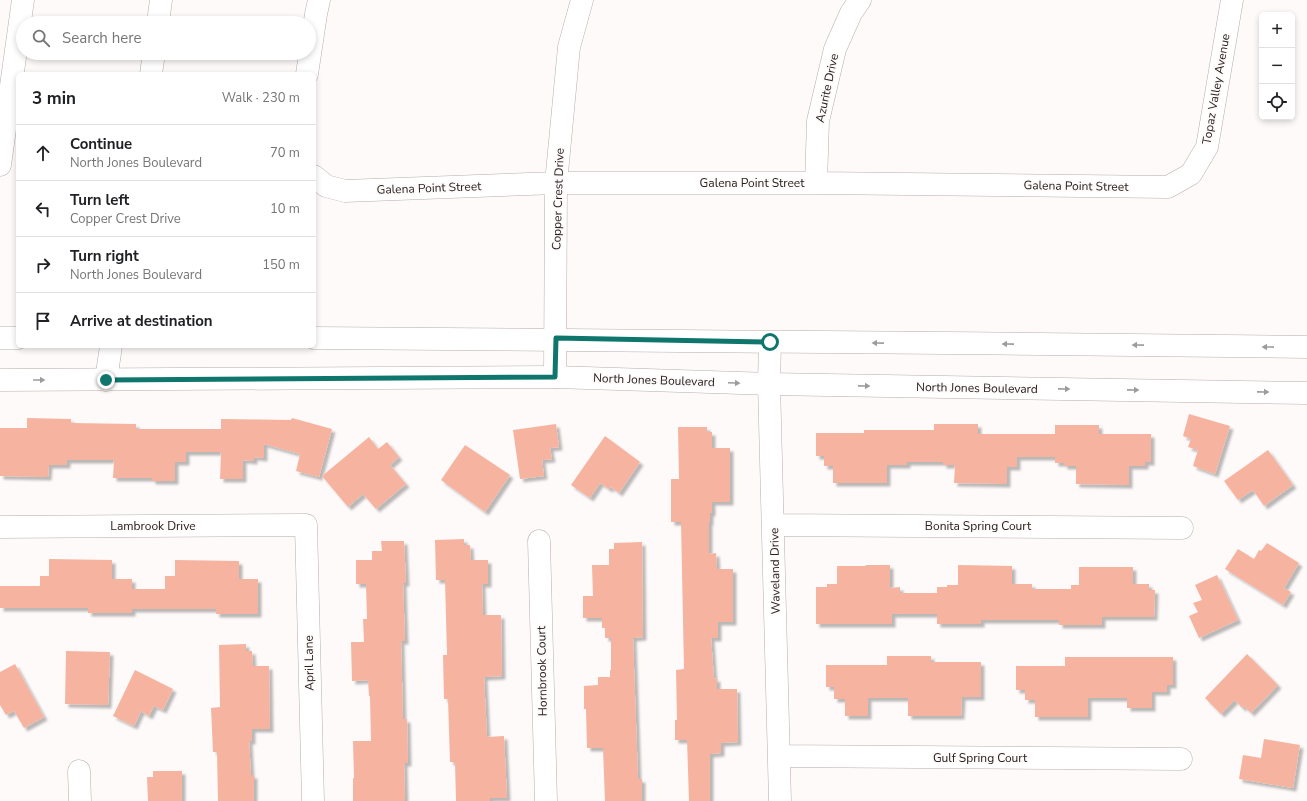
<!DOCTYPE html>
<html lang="en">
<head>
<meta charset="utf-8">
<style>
  :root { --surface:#fff; --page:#f6f6f6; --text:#202124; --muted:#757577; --line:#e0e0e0 }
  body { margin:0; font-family:"Nunito Sans",sans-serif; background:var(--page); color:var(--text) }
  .controls { position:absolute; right:12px; top:12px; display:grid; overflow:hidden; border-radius:6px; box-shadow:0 2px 6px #0003 }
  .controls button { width:36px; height:36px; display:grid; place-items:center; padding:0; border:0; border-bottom:1px solid var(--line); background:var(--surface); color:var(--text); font:20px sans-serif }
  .stop { position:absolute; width:12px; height:12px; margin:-9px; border:3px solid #0f766e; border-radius:50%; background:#fff }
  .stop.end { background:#0f766e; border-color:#fff; box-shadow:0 1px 4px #0008 }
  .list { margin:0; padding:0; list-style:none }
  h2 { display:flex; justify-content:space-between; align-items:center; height:52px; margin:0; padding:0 16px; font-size:17px }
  h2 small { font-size:13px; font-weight:400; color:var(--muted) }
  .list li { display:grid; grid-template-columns:26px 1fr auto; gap:12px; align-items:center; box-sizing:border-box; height:56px; padding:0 16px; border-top:1px solid var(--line) }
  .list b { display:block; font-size:15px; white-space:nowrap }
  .list p { margin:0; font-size:13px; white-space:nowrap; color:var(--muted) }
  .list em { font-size:13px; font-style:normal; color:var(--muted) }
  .icon { flex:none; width:22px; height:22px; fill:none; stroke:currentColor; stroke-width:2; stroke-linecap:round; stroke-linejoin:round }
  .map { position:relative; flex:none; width:1307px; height:801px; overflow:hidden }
  .search { position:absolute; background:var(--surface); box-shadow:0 2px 6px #0003; left:16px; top:16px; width:300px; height:44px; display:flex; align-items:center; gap:10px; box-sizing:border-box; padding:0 14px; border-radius:22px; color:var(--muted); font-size:15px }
  .panel { position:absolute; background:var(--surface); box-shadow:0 2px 6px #0003; left:16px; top:72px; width:300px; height:276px; border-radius:6px }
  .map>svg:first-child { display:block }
</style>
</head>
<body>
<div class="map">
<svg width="1307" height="801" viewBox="0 0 1307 801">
  <defs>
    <filter id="shadow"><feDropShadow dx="3.5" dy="3.5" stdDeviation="1" flood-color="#0004"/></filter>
  </defs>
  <rect width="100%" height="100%" fill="#fefaf9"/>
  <!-- building -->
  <path fill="#f6b3a0" filter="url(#shadow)" d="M1189,414l41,12 -15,48 -22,-8 5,-16 -10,-3 3,-8 -8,-3z
    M27,418l44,1v4l65,1v5h85v-10l70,1 1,-2 40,11 -13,48 -23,-6 4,-17 -36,-10v14l-10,-1v4l-11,-1v19h-23l1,-27h-35v10h-11v19h-23v-3h-39l1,-18h-47v5h-18l-1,12 -48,-1v-48h27z
    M556,424l3,23 -9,1 2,11 -10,1 2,16 -24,3 -7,-49z
    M934,424h44v10h77v-9h44v9h52v28h-6v4h-16v19l-53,-1v-18h-12v-3h-9v-6h-38v10h-10v17l-53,-1 1,-18h-12v-3h-36v3h-20v18h-54v-17h-9v-10h-8v-23h48v-3h70z
    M678,427h29v5h5v16h18v54h-18v11h-2v9h-1v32l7,-1 1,16h16v53h-15v16h-7l3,41 3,-1v11h20l1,53 -17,1v10l-11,1v47h-21l-2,-61h-12v-20h2l-1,-50 8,-1 -3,-147h-10v-43h8z
    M605,436l35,26 -21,31 -8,-6 -2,2 -9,-6 -10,15 -19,-13z
    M369,437l9,12 9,-7 12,15 -9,8 16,19 -30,25 -13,-15 -15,13 -26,-31z
    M465,445l45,30 -25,37 -44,-32z
    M1268,450l25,35 -29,21 -11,-16 -15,10 -14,-19z
    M464,539v6h6l1,15h17v24h-6l1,31h18l1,61 -18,1 3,60 17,-1 3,62h-17v3h-34l-1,-39h-5l-2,-63h-4l-1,-44h4l-2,-75h-9l-1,-40z
    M381,541h23l2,42h-3l2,58h-4l2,78h4l1,44h-4l1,38h-52v-23h1l-1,-37h18l-1,-45h-1l-1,-16 -16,1 -1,-39h13l-1,-23h4l-1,-35h-10v-24h16v-9h10z
    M642,542l1,95 -10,1 5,141h4v22h-37l-2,-53h-16l-1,-39h-2v-23l14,-1v-8h12v-7h1v-32h-6v-10h-3v-10h-19v-22h10l-1,-31h17v-16h5v-6z
    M1267,543l32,20 -15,25 7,4 -8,13 -58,-36 13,-20 16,10 5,-9 2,1z
    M49,559l63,1v19h20v10h33v-13h10v-16l64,1v18h19v35h-42v-5h-84v4h-44v-5h-88v-22h40v-10h9z
    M866,565h24v23l10,-1v6h37v-6h10v-2h11v-20l54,1v18h20v5h39v-4h8v-18h54v17h16v6h6l-1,27h-52v8h-43v-5h-78v4h-44v-10h-45v10h-76v-37h11v-3h10v-18h29z
    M1217,575l21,45 -39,18 -10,-22 9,-4 -5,-9 9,-3 -7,-15z
    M246,644v7h6l1,15h16l1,63h-18v12h-3l2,34h3v26h-36l-1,-49h-4l-2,-44 9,-1 -1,-62z
    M66,651l44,1 -2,53 -43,-1z
    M1247,654l31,31 -27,28 -7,-7 -2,2 -7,-8 -14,14 -16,-16z
    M887,656h44v6h50v35h-19l-1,19h-53v-18h-40v18h-23v-17h-11v-12h-8v-22h61z
    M1065,657h108v28h-6v7h-15v16h-25v-10h-39v19h-53v-17h-10v-10h-9v-24h49z
    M15,664l29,53 -20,11 -10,-17 -8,4 -6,-10v-33z
    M135,670l38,19 -10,21 -9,-4 -5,10 -8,-5 -7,15 -21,-10z
    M1264,739l36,6 -7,43 -54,-9 4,-24 18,3z
    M153,771h29v30h-34l-1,-24h6z"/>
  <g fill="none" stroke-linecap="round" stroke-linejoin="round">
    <!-- minor casing -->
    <g stroke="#b7adaa" stroke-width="23">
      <path id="minor" d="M158,23l3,-23
        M151,74l3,-21
        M307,74l9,-60 3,-14
        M0,165l23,-165
        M314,176l12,10 19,5 211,-8h260l352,4 23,-13 16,-27 25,-147
        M816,183l2,-62 17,-72 16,-36 9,-13
        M770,342l-1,42 11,417
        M555,377l1,-194 13,-136 13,-47
        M106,380l5,-34
        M774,525l408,3
        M0,527l306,-2 7,276
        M539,541l7,260
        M779,756l402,3
        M79,771l1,30"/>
    </g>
    <!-- secondary casing -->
    <g stroke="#b7adaa" stroke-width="23">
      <path id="secondary" d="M0,338h18
        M314,338c331,0 662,6 993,9
        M0,380l555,-3 214,7 538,9"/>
    </g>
    <!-- minor -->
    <use href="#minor" stroke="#fff" stroke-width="22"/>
    <!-- secondary -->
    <use href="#secondary" stroke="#fff" stroke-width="22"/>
  </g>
  <!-- one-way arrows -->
  <defs><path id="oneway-solid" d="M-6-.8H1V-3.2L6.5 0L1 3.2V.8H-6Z"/></defs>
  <g fill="#9d9b9b">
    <use href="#oneway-solid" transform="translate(878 343) rotate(-179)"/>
    <use href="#oneway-solid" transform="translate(1008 344) rotate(-179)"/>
    <use href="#oneway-solid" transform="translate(1138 345) rotate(-179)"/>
    <use href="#oneway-solid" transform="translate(1268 347) rotate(-179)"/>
    <use href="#oneway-solid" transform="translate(39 380)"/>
    <use href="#oneway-solid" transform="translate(734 383) rotate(2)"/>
    <use href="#oneway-solid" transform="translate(864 386) rotate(1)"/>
    <use href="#oneway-solid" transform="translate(1064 389) rotate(1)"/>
    <use href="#oneway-solid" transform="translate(1133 390) rotate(1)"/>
    <use href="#oneway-solid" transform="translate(1263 392) rotate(1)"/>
  </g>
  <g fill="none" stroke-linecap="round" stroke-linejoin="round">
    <!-- route -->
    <path stroke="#0f766e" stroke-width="5" d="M106,380l449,-3 1,-39 214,4"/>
  </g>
  <g text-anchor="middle" stroke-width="3.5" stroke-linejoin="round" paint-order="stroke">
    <!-- street labels -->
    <g font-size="12" fill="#252120" stroke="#fefaf9">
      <text transform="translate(827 88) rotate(-78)" y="4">Azurite Drive</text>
      <text transform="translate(1216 89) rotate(-80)" y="4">Topaz Valley Avenue</text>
      <text x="752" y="187">Galena Point Street</text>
      <text transform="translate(1076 186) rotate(1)" y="4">Galena Point Street</text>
      <text transform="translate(429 188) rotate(-2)" y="4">Galena Point Street</text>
      <text transform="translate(558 199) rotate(-88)" y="4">Copper Crest Drive</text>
      <text transform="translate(654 380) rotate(2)" y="4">North Jones Boulevard</text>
      <text transform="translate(977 388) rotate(1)" y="4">North Jones Boulevard</text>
      <text x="153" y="530">Lambrook Drive</text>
      <text x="978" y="530">Bonita Spring Court</text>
      <text transform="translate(775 571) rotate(-91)" y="4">Waveland Drive</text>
      <text transform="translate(309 663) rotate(-91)" y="4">April Lane</text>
      <text transform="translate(542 671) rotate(-91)" y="4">Hornbrook Court</text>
      <text x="980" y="762">Gulf Spring Court</text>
    </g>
  </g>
</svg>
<div class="controls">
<button>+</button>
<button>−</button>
<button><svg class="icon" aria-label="locate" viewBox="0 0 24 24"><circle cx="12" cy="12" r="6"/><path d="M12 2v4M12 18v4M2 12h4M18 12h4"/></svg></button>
</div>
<div class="stop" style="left:770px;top:342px"></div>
<div class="stop end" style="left:106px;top:380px"></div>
<div class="search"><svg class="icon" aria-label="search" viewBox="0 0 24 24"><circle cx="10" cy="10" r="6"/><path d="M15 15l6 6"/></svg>Search here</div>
<section class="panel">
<h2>3 min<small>Walk · 230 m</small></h2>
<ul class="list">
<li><svg class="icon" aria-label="ahead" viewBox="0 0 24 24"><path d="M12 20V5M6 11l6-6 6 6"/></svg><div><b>Continue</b><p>North Jones Boulevard</p></div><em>70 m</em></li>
<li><svg class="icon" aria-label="left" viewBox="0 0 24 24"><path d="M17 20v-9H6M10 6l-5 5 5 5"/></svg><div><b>Turn left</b><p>Copper Crest Drive</p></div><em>10 m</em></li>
<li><svg class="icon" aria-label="right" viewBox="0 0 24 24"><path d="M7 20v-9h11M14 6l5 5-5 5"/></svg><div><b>Turn right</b><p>North Jones Boulevard</p></div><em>150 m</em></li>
<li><svg class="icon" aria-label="arrive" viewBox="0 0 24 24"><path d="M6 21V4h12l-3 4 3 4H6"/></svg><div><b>Arrive at destination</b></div></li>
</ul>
</section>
</div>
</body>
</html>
